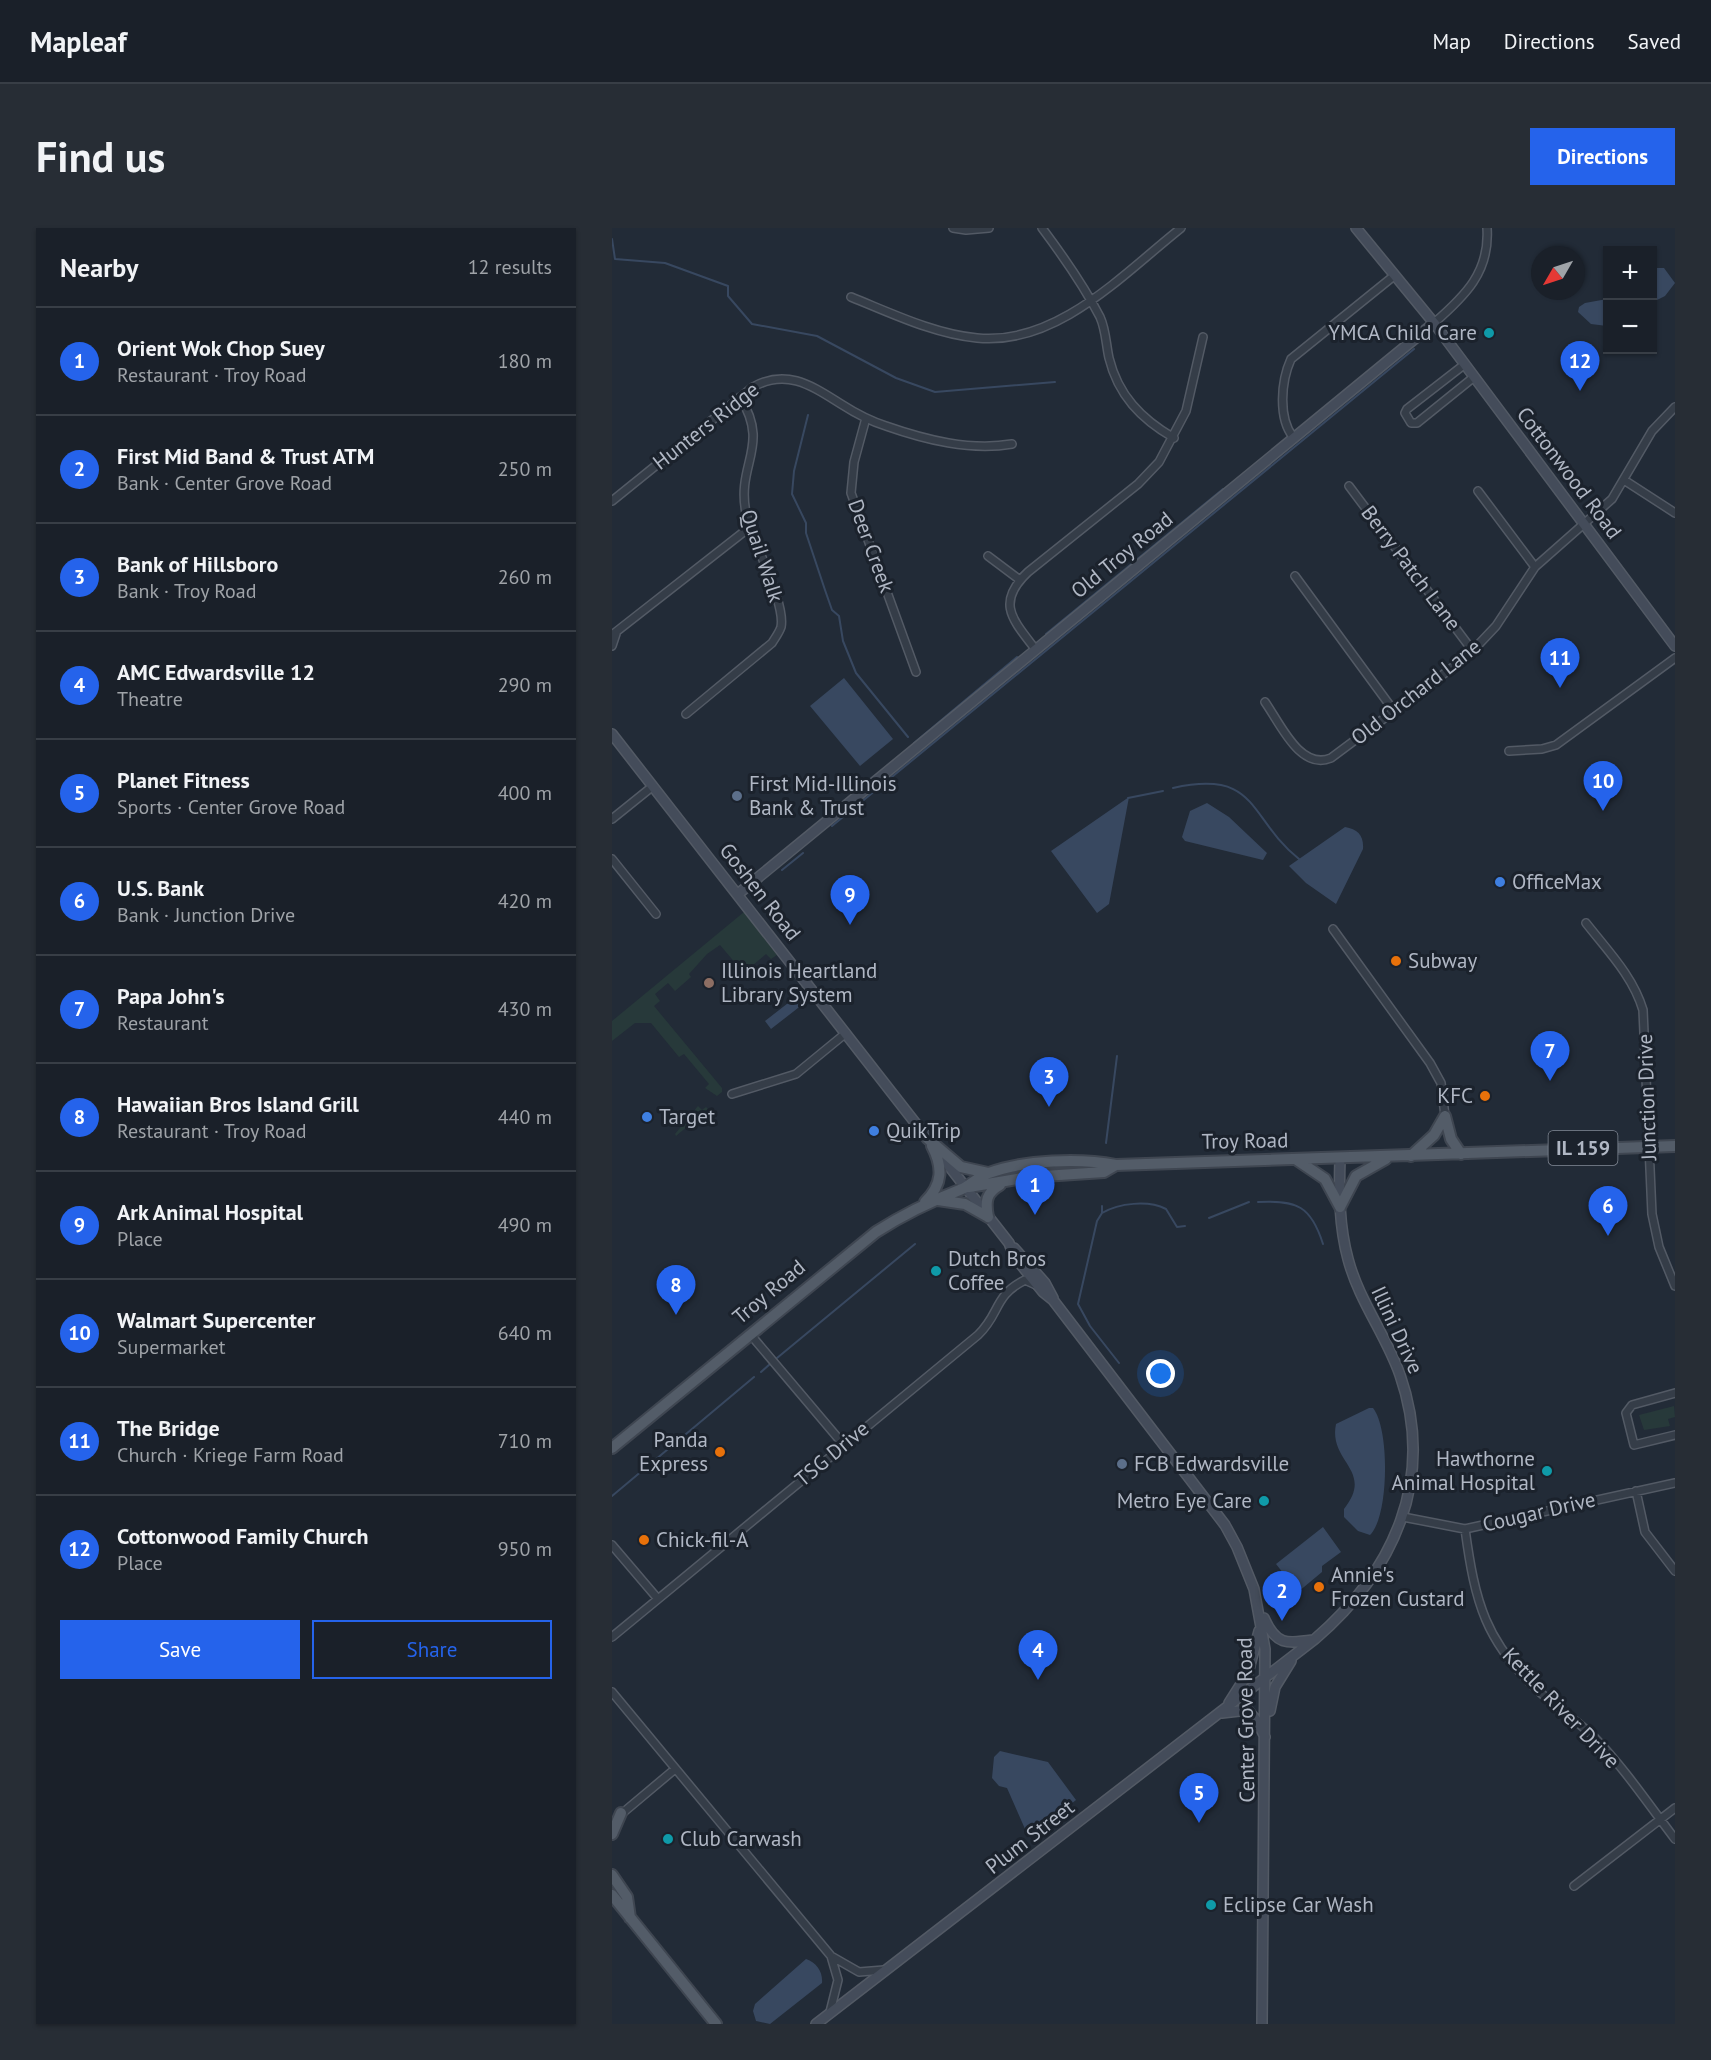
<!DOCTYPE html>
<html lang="en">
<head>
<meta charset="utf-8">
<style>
  :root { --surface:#1a2029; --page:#272d35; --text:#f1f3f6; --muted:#9fa3a8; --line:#383e46; --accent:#2563eb }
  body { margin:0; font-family:"PT Sans",sans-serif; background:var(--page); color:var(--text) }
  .controls { position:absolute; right:18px; top:18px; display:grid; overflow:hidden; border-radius:0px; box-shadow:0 2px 4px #0004 }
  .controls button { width:54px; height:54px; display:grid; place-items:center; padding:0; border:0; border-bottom:2px solid var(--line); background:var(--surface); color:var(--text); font:30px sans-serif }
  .compass { position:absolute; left:919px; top:18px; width:54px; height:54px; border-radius:50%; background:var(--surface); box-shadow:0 2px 4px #0004; rotate:231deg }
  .you { position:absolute; left:549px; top:1146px; width:21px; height:21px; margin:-15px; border:4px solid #fff; border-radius:50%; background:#1a73e8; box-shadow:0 0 0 9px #1a73e833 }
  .badge { display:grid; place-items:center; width:39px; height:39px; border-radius:50%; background:var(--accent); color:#fff; font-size:20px; font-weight:700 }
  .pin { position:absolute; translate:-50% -50px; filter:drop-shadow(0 2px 3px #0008) }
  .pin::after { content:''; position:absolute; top:32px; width:21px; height:18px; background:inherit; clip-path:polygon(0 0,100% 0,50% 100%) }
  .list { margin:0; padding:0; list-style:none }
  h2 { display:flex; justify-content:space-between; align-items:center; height:78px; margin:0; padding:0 24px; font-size:26px }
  h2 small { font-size:20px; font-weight:400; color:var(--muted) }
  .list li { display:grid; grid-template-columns:39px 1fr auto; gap:18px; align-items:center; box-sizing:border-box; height:108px; padding:0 24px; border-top:2px solid var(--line) }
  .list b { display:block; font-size:22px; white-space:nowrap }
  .list p { margin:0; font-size:20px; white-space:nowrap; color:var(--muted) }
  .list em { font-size:20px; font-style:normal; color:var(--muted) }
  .actions { display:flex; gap:12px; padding:18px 24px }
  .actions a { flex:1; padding:14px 0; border:2px solid var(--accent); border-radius:0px; text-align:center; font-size:21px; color:var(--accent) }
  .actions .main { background:var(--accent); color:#fff }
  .map { position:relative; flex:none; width:1063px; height:1796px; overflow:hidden; border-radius:0px }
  header { display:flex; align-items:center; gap:36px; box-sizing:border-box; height:84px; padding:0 30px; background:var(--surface); border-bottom:2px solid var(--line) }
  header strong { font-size:28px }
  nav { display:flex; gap:33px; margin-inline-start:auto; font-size:21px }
  .intro { display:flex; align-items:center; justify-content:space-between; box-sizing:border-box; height:144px; padding:0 36px }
  h1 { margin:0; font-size:42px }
  .button { padding:15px 27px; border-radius:0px; background:var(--accent); color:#fff; font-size:21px; font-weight:700 }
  main { display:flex; gap:36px; padding:0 36px }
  aside { flex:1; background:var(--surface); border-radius:0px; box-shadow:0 2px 4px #0004 }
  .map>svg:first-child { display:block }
</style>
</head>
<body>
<header>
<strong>Mapleaf</strong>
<nav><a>Map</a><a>Directions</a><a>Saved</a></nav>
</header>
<div class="intro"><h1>Find us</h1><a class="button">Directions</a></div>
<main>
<aside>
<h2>Nearby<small>12 results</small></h2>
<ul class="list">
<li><span class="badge">1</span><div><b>Orient Wok Chop Suey</b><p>Restaurant · Troy Road</p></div><em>180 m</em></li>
<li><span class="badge">2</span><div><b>First Mid Band &amp; Trust ATM</b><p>Bank · Center Grove Road</p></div><em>250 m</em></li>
<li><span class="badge">3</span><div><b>Bank of Hillsboro</b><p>Bank · Troy Road</p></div><em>260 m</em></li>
<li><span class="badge">4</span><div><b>AMC Edwardsville 12</b><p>Theatre</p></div><em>290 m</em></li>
<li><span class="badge">5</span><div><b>Planet Fitness</b><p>Sports · Center Grove Road</p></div><em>400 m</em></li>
<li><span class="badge">6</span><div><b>U.S. Bank</b><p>Bank · Junction Drive</p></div><em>420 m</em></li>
<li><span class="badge">7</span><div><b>Papa John's</b><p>Restaurant</p></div><em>430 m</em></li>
<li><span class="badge">8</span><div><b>Hawaiian Bros Island Grill</b><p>Restaurant · Troy Road</p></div><em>440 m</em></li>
<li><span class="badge">9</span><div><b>Ark Animal Hospital</b><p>Place</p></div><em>490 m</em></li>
<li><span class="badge">10</span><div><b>Walmart Supercenter</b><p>Supermarket</p></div><em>640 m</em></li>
<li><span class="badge">11</span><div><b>The Bridge</b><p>Church · Kriege Farm Road</p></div><em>710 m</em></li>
<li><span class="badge">12</span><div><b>Cottonwood Family Church</b><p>Place</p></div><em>950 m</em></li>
</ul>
<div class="actions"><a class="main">Save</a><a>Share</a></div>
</aside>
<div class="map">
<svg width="1063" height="1796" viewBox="0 0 1063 1796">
  <rect width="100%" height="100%" fill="#222b37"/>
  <!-- green -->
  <path fill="#27393a" d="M132,684l33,43 -6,4 -5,-5 -20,17h-4l-22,-26 -13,9 -18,20 2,3 -16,14 -7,-8 -13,11 5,7 -6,5 68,82v4l-5,4 -12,-8 4,-4 -25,-30 -5,3 -28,-34h-16l-23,18v-20z
    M86,878l4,4 4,-3 2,2 -32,27 -1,-2z
    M1062,1178l1,11 -7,2 2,7 -26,4 -5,-15z"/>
  <!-- water -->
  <path fill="#384860" d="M1045,40h7l11,15 -10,13 -12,6v-31z
    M995,71v27l-16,-2 -13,-12 1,-5 6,-4z
    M232,450l49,61 -33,27 -50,-60z
    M517,569l-20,107 -12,9 -46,-62z
    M595,575l22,14 38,36 -4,7 -78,-19 -3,-4 8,-26z
    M733,599c13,2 19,9 18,22l-27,55 -30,-21 -17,-17z
    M189,765l6,8 -36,28 -6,-8z
    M757,1180h4c17,21 16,109 -3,127l-12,-4 -14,-14v-8c31,-39 -16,-47 -8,-85z
    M711,1299l18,25 -19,14v6l-24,20 -22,-28z
    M388,1523l48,11 28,38 -47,38 -22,-50 -8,-2 -7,-8 2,-21z
    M194,1731c11,4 17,13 16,24l-52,41 -14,-3 -3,-10 2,-7z"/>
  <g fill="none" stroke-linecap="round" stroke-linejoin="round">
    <!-- stream -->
    <path stroke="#384860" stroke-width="2" d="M0,11l3,20 50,4 63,23v10l24,28 65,12 79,42 39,14 120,-10
      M196,187l-14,56 -2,23 14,29v10l19,57 7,20 7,6 4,25 13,32 52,64
      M434,406l177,-145
      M302,515l103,-86
      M561,560c86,-19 74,29 126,71
      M516,570l35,-7
      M220,598l582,-477
      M170,642l21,-17
      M494,915l11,-87
      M646,974c39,-2 53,4 65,42
      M490,978v7l-5,8 -19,83 12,22 29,37
      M490,985c17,-10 46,-13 64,-4l11,18 8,-1
      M597,990l40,-16
      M165,1130l138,-114
      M149,1144l9,-8
      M0,1268l142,-119"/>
    <!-- street casing -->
    <g stroke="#535a65" stroke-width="10">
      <path id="street" d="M341,0l13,2 23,-2
        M430,0c21,28 42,58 58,89 6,13 6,28 9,41 9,37 32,61 65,80
        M239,69c40,16 83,37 126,41 80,8 146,-64 204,-110
        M822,95c31,-27 56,-51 53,-95
        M853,136l-58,45 -2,4 6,10h6l57,-46
        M254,190l-12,44 -3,31 65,179
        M681,209c-15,-19 -12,-56 -2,-78l104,-84
        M1012,252l51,33
        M737,258l123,164
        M866,263l57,76
        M0,273l141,-114c34,-19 59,-1 88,17 14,9 29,17 45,22 40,14 84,25 126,18
        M376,328l32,24
        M683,348l99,135
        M0,407l138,-108
        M0,418l4,-12
        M424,422c-23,-30 -41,-47 -8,-78l110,-88 21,-22 27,-51 17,-74
        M653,474c15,21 35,69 66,56l122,-91 26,-23 17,-18 39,-59 77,-68 40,-68 23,-24
        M74,486l86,-71c3,-5 7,-10 9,-16 5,-24 -29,-86 -35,-114 -10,-50 25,-66 -6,-116
        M897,523l33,-2 14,-4 119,-87
        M0,591l41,-33
        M0,631l44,55
        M974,695c21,27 47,53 57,87l9,204 7,33 16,39
        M721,701l97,134 11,20 4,33
        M120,866l64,-20 50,-41
        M138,1106l93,110
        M1063,1165l-43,12 -6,8 8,32 41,-10
        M1024,1263l9,41 30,39
        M791,1289l62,12 210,-46
        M853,1301c10,73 20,114 77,165 17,15 37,28 53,44 30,31 54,67 80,101
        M0,1317l46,54
        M0,1409l366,-302c23,-22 15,-39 47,-55l11,5
        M0,1464l219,264 7,24 -8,32
        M7,1588l56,-47
        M962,1658l101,-78
        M219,1728l28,16 25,-2"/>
    </g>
    <!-- secondary casing -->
    <g stroke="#535a65" stroke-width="12">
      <path id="secondary" d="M744,0l78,95 241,323
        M0,506l397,509 5,13 29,36 10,8 172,225 12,22 17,42 11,60 -3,375
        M126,666l696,-571
        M402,1020l31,35 8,15
        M652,1390c12,27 22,26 49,22
        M617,1475l19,-30 11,-42
        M658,1483l5,-24 16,-26
        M610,1485l26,-3 9,11 8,16
        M204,1796l499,-385c79,-68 121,-160 85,-264 -14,-40 -41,-74 -52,-116 -9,-33 -9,-67 -8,-100"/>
    </g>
    <!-- primary casing -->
    <g stroke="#3f4651" stroke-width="14">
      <path id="primary" d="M833,888l6,23 10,15
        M315,910l34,29 27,6
        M799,928l23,-21 11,-19
        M685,932l28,19 15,28
        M357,959l60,-10 75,-5 12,-7
        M326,972l27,4 23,13
        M313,974c18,-18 18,-35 7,-56
        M728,979l16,-31 30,-17
        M376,989c-3,-16 -2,-24 12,-32
        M0,1220l264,-216c28,-18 55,-31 86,-43 9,-4 17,-13 27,-16 35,-13 91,-15 127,-8l559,-19
        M0,1606l9,-21
        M0,1647l15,22 3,21
        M0,1667l104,129"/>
    </g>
    <!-- street -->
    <use href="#street" stroke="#353d48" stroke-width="7"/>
    <!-- secondary -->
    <use href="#secondary" stroke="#444c5a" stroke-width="9"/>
    <!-- primary -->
    <use href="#primary" stroke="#535c68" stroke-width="10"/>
  </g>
  <!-- markers -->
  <g fill="#0f9aa8" stroke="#1b222c" stroke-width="2">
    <circle cx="877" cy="105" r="6"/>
    <circle cx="324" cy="1043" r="6"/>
    <circle cx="935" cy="1243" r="6"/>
    <circle cx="652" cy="1273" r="6"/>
    <circle cx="56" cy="1611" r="6"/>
    <circle cx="599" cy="1677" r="6"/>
  </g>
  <g fill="#5c6f8a" stroke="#1b222c" stroke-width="2">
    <circle cx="125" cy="568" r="6"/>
    <circle cx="510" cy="1236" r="6"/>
  </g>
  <g fill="#3f7fe0" stroke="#1b222c" stroke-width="2">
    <circle cx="888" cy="654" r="6"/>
    <circle cx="35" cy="889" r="6"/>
    <circle cx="262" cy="903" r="6"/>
  </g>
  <g fill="#e8710a" stroke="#1b222c" stroke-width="2">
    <circle cx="784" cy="733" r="6"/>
    <circle cx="873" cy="868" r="6"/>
    <circle cx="108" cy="1224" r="6"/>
    <circle cx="32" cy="1312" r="6"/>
    <circle cx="707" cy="1359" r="6"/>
  </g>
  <circle fill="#8d6e63" stroke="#1b222c" stroke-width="2" cx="97" cy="755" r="6"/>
  <g text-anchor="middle" stroke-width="6" stroke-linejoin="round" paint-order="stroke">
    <!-- shield labels -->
    <rect fill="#1b222c" stroke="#838a96" stroke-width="1.5" x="936.5" y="903" width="69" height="34" rx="4.5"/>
    <g font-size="20" font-weight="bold" fill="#b0b7c4">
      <text x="971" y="927">IL 159</text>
    </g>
    <!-- poi labels -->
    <g font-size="21" fill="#b0b7c4" stroke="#1b222c" text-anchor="start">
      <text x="865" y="112" text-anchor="end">YMCA Child Care</text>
      <text x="137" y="563">First Mid-Illinois<tspan x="137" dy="24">Bank &amp; Trust</tspan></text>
      <text x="900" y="661">OfficeMax</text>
      <text x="796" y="740">Subway</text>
      <text x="109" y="750">Illinois Heartland<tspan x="109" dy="24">Library System</tspan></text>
      <text x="861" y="875" text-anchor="end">KFC</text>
      <text x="47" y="896">Target</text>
      <text x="274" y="910">QuikTrip</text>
      <text x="336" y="1038">Dutch Bros<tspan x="336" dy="24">Coffee</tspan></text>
      <text x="96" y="1219" text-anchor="end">Panda<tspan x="96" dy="24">Express</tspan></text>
      <text x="923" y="1238" text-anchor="end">Hawthorne<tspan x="923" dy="24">Animal Hospital</tspan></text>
      <text x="522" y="1243">FCB Edwardsville</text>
      <text x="640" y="1280" text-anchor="end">Metro Eye Care</text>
      <text x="44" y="1319">Chick-fil-A</text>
      <text x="719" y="1354">Annie's<tspan x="719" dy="24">Frozen Custard</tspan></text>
      <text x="68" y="1618">Club Carwash</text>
      <text x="611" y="1684">Eclipse Car Wash</text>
    </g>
    <!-- street labels -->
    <g font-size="21" fill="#b0b7c4" stroke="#1b222c">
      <text transform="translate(94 198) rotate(-38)" y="7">Hunters Ridge</text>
      <text transform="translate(957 245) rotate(53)" y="7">Cottonwood Road</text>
      <text transform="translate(259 318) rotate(70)" y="7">Deer Creek</text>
      <text transform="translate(510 327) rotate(-39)" y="7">Old Troy Road</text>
      <text transform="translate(150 328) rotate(72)" y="7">Quail Walk</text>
      <text transform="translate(799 340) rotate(53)" y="7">Berry Patch Lane</text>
      <text transform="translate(804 464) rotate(-38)" y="7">Old Orchard Lane</text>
      <text transform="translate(148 664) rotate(52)" y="7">Goshen Road</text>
      <text transform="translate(1035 869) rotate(-92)" y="7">Junction Drive</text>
      <text transform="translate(633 913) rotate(-1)" y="7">Troy Road</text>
      <text transform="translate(157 1064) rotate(-40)" y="7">Troy Road</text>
      <text transform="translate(785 1102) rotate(65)" y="7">Illini Drive</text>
      <text transform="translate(220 1226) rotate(-40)" y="7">TSG Drive</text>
      <text transform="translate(927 1284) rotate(-13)" y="7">Cougar Drive</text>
      <text transform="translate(949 1480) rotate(46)" y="7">Kettle River Drive</text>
      <text transform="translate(634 1492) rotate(-91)" y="7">Center Grove Road</text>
      <text transform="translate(418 1609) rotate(-38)" y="7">Plum Street</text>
    </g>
  </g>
</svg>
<div class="controls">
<button>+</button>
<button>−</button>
</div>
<svg class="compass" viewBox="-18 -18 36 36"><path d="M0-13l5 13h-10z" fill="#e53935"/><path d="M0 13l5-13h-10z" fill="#9fa3a8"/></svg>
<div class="you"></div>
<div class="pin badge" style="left:423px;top:987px">1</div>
<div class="pin badge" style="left:670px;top:1393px">2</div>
<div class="pin badge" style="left:437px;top:879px">3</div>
<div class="pin badge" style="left:426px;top:1452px">4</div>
<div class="pin badge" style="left:587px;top:1595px">5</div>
<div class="pin badge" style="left:996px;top:1008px">6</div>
<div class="pin badge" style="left:938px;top:853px">7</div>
<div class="pin badge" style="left:64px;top:1087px">8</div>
<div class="pin badge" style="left:238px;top:697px">9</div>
<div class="pin badge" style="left:991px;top:583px">10</div>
<div class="pin badge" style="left:948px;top:460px">11</div>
<div class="pin badge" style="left:968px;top:163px">12</div>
</div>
</main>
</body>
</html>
